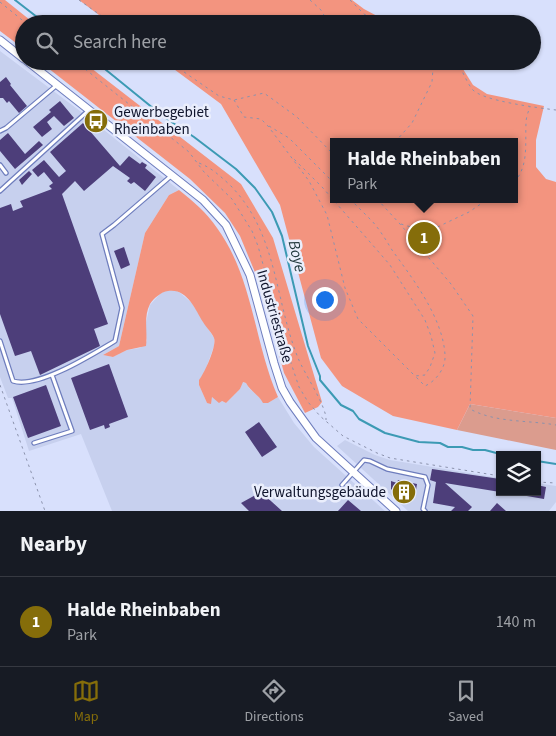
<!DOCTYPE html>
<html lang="en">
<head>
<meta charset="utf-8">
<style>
  :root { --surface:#171b24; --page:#242831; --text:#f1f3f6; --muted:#9ea1a6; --line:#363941; --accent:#856d0a }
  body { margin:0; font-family:"Source Sans 3",sans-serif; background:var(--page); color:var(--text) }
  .controls { position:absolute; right:15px; bottom:15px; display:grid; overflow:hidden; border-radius:0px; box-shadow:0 1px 4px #0004 }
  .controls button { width:45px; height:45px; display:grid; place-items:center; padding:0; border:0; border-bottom:1px solid var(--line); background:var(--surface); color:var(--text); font:25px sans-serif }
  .you { position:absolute; left:324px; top:299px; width:18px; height:18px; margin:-12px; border:4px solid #fff; border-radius:50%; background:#1a73e8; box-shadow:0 0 0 8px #1a73e833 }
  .badge { display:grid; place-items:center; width:32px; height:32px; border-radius:50%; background:var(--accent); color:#fff; font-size:16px; font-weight:700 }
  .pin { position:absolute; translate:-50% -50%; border:2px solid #fff; box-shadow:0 1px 5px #0006 }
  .popup { position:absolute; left:330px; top:138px; width:188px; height:65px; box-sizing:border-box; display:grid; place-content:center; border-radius:0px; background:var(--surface); filter:drop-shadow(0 1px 4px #0005); font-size:16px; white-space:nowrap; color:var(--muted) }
  .popup b { font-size:19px; color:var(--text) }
  .popup::after { content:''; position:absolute; left:50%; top:100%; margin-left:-10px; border:10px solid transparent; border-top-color:var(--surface) }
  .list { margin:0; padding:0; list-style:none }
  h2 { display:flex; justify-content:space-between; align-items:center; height:65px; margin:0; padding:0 20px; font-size:21px }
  h2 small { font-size:16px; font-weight:400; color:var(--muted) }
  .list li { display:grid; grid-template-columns:32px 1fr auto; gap:15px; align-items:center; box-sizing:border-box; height:90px; padding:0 20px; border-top:1px solid var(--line) }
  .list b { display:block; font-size:19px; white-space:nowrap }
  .list p { margin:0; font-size:16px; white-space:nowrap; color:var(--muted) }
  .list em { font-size:16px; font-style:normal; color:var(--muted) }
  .icon { flex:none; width:28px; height:28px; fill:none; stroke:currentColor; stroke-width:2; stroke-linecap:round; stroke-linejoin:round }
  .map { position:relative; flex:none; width:556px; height:511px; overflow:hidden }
  .search { position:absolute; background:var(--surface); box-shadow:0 1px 4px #0004; left:15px; right:15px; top:15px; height:55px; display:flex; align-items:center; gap:12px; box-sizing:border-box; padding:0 18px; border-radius:28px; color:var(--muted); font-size:19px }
  .sheet { height:155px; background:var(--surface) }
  nav { display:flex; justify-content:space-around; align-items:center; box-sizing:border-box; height:70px; border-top:1px solid var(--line); background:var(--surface); font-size:14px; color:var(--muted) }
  nav a { display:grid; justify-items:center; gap:2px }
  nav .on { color:var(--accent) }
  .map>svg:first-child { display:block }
</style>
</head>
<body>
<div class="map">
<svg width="556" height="511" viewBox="0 0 556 511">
  <rect width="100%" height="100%" fill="#d8e0fc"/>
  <!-- built -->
  <path fill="#c7d0ee" d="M0,51l84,63 95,76 -10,5 -24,38 -26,113 -16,9 10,2 14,-7 13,-2 7,-7 -2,-14 5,-22 10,-11 5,-3 9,-1 5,2 13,11 22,35v8l-10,28 -5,6v5l8,18 4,-2 1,-4 14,6 14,-14 2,-7 4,1 3,5 12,11 7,4 10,-6 16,26 20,24 71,64h-273l-31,-77 -52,17 -17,-53h-4l-8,-21z
    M345,440l30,15 15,5 110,18v14h37v-9l19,3v16l-7,9h-141l-71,-65z"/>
  <!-- green -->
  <path fill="#db9c8e" d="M470,404l86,14v32l-99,-20z"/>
  <!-- forest -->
  <path fill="#f3947f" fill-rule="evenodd" d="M0,0h5l30,24h-11v25l-24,-18z
    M79,0h273l12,9 28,15h-281z
    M39,61h43l159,123 32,54 49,164 -4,5 -13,6 -21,-40 -23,-86 -21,-51 -15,-23 -35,-34z
    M163,61h295l15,24 14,9 57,12 -8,34v27l10,12 10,3v236l-86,-14 -13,26 -64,-14 -51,-30 -21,-28 -41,-153 -59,-101zM334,142h180v57h-180z
    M179,190c14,11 28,23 38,38 36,49 37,114 61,169l-10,6h-5c-4,-8 -13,-12 -17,-20l-3,-1 -3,7 -14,14 -4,-2 -3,2 -7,-6 -1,7 -4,-1 -8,-18v-5c5,-6 18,-34 15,-42 -2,-5 -8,-11 -11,-16 -8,-13 -16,-34 -35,-31 -7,1 -14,7 -18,13 -7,14 -2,28 -4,42l-19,4 -14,7 -10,-2 16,-9 26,-113 24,-38z"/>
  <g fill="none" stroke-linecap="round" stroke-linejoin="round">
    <!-- stream -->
    <path stroke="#3c9ab4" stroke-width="2" d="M15,0l31,24
      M95,61l69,56 30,20 42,32 19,19 17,24 10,24 26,110 12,30v4l21,25 12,6 6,8 26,14 34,9 21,1 8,4h14l11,3h12l15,4 16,1
      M537,461l19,3"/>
  </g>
  <!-- building -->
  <path fill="#4d3e7a" d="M6,77l5,7 -1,1 17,21 -8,7 -10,-12 -2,2 -4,-5h-3v-16z
    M60,101l14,17 -10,8 -10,-10 -7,6 5,7 -10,8 -9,-10 18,-15 -2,-2z
    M83,123l37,43 9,-10 11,8 2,-2 5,3 -2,3 11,9 -11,14 -11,-9 -3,2 -4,-3 3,-3 -17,-12 -29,25 -9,-10 -13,13 46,130 -14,5 6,17 -60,29 -9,-24 -16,5 -15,-42v-106l11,-4 2,7 10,-4 -3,-6 32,-12 -3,-3 4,-3 -9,-11 -6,5 -6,-7 12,-10 15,17 7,-6 -16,-19z
    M8,133l17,21 14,-13 4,4 -28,24 -15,-18v-11z
    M29,171l3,3 -10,11 -3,-5z
    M124,247l6,18 -9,4 -7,-18z
    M109,364l19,53 -19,7 1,3 -5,2 -1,-4 -14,5 -19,-52z
    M46,385l15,41 -33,12 -15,-41z
    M259,422l18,25 -15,10 -17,-25z
    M432,469l68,10v13l-55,-9 27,24 -4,4h-17l4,-4 -22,-4 3,-21 -6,-2z
    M398,480l19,4 -1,6 -7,7 2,2 -5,5 -15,-15v-8l6,2z
    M537,485l9,2 -2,12 -23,-4v-3h16z
    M261,492l21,19h-33l-8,-8z
    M348,500l13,11h-23z
    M497,503l9,8h-16z"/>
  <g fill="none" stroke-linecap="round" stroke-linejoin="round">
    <!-- service casing -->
    <g stroke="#6e7dbd" stroke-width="5.5">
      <path id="service" d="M0,131l6,-3 51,-43
        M0,165l6,8
        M0,191l89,-81
        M0,341l13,40c25,8 80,-27 102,-40l7,-33 -20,-74 12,-9 57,-49
        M34,443l38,-12 -20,-56
        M342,485l22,-25 6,1 17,8 38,8 3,8 -5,24 2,2"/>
    </g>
    <!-- tertiary casing -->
    <g stroke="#6e7dbd" stroke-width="9">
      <path id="tertiary" d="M0,40l24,19
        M27,61l176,139 23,25 24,50 24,88 8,25 8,14 26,36 80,73"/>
    </g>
    <!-- path -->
    <path stroke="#8b92ac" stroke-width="1" stroke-dasharray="2.5 4" stroke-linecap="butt" d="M79,0l34,24
      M310,0l11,10 8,14
      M350,0l14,14 17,10
      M0,2l27,22
      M75,61l114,91 15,20 28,27 20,32 6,15 27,99 14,42 9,15 12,14 23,20 34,17 13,5 110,18
      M168,61l51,35 15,4 30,-7 33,24 37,38
      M457,61c5,9 9,20 15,28 9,12 68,19 84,21
      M234,100l10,17 17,2 7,7 41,55 18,34 18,73 13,31 57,57 10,-1 5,-8 5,-14 -4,-17 -6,-16 -35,-55 -67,-77 -30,-30
      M269,126l20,12 45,45
      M395,142l17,-19 20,-41 1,-14 -17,-7
      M199,163c13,5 21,13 31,22 48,49 44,113 68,173 6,15 29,49 28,62
      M514,182c15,-15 11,-40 12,-59 0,-5 2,-11 4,-16
      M350,199c8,8 15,15 22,22 8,9 14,19 20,29 21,29 51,68 53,105 1,13 -9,26 -20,31l-10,-10
      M377,199l23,25 51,60 22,32 -3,93c26,14 58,11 86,16
      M401,224l26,8 42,-20 19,-13
      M0,385l45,126
      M537,482l19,1"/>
    <!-- service -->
    <use href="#service" stroke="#fff" stroke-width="3"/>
    <!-- tertiary -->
    <use href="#tertiary" stroke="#fff" stroke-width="7"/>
  </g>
  <!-- icons -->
  <defs>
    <g id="bus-disc" transform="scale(1.25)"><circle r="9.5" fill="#856d0a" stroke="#eaeefc"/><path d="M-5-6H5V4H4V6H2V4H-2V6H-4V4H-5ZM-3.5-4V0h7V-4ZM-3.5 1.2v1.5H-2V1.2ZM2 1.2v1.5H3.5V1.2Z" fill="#fff"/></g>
    <g id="building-disc" transform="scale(1.25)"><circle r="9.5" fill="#856d0a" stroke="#eaeefc"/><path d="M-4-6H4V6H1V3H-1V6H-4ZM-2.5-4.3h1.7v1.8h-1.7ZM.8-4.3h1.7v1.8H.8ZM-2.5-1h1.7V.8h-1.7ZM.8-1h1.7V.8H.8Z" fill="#fff"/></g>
  </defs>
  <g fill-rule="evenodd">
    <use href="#bus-disc" x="96" y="121"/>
    <use href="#building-disc" x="404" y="492"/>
  </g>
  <g text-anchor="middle" stroke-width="5" stroke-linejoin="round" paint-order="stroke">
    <!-- poi labels -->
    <g font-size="15" fill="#0f142c" stroke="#eaeefc" text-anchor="start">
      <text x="114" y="117">Gewerbegebiet<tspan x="114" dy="17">Rheinbaben</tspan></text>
      <text x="386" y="497" text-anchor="end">Verwaltungsgebäude</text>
    </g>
    <!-- street labels -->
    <g font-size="15" fill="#0f142c" stroke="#eaeefc">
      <text transform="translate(275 316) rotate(74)" y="5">Industriestraße</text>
    </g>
    <!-- water labels -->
    <g font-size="16" font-style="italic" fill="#22393e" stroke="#eaeefc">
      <text transform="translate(298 256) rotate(77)" y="6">Boye</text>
    </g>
  </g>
</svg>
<div class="controls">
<button><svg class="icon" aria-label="layers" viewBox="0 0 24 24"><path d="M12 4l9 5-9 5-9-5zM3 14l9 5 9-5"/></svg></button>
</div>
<div class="you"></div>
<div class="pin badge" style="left:424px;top:238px">1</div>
<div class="popup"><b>Halde Rheinbaben</b>Park</div>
<div class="search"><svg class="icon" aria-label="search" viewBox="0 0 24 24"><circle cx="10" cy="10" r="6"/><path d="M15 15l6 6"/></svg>Search here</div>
</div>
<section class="sheet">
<h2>Nearby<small></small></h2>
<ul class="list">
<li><span class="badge">1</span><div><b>Halde Rheinbaben</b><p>Park</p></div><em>140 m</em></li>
</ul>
</section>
<nav>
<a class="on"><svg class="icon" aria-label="map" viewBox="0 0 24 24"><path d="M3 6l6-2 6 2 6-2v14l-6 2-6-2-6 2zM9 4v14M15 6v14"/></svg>Map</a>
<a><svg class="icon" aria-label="directions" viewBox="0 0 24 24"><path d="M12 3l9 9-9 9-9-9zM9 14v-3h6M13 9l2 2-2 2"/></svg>Directions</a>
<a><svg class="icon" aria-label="saved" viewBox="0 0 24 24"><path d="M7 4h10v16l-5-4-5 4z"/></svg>Saved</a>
</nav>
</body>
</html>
